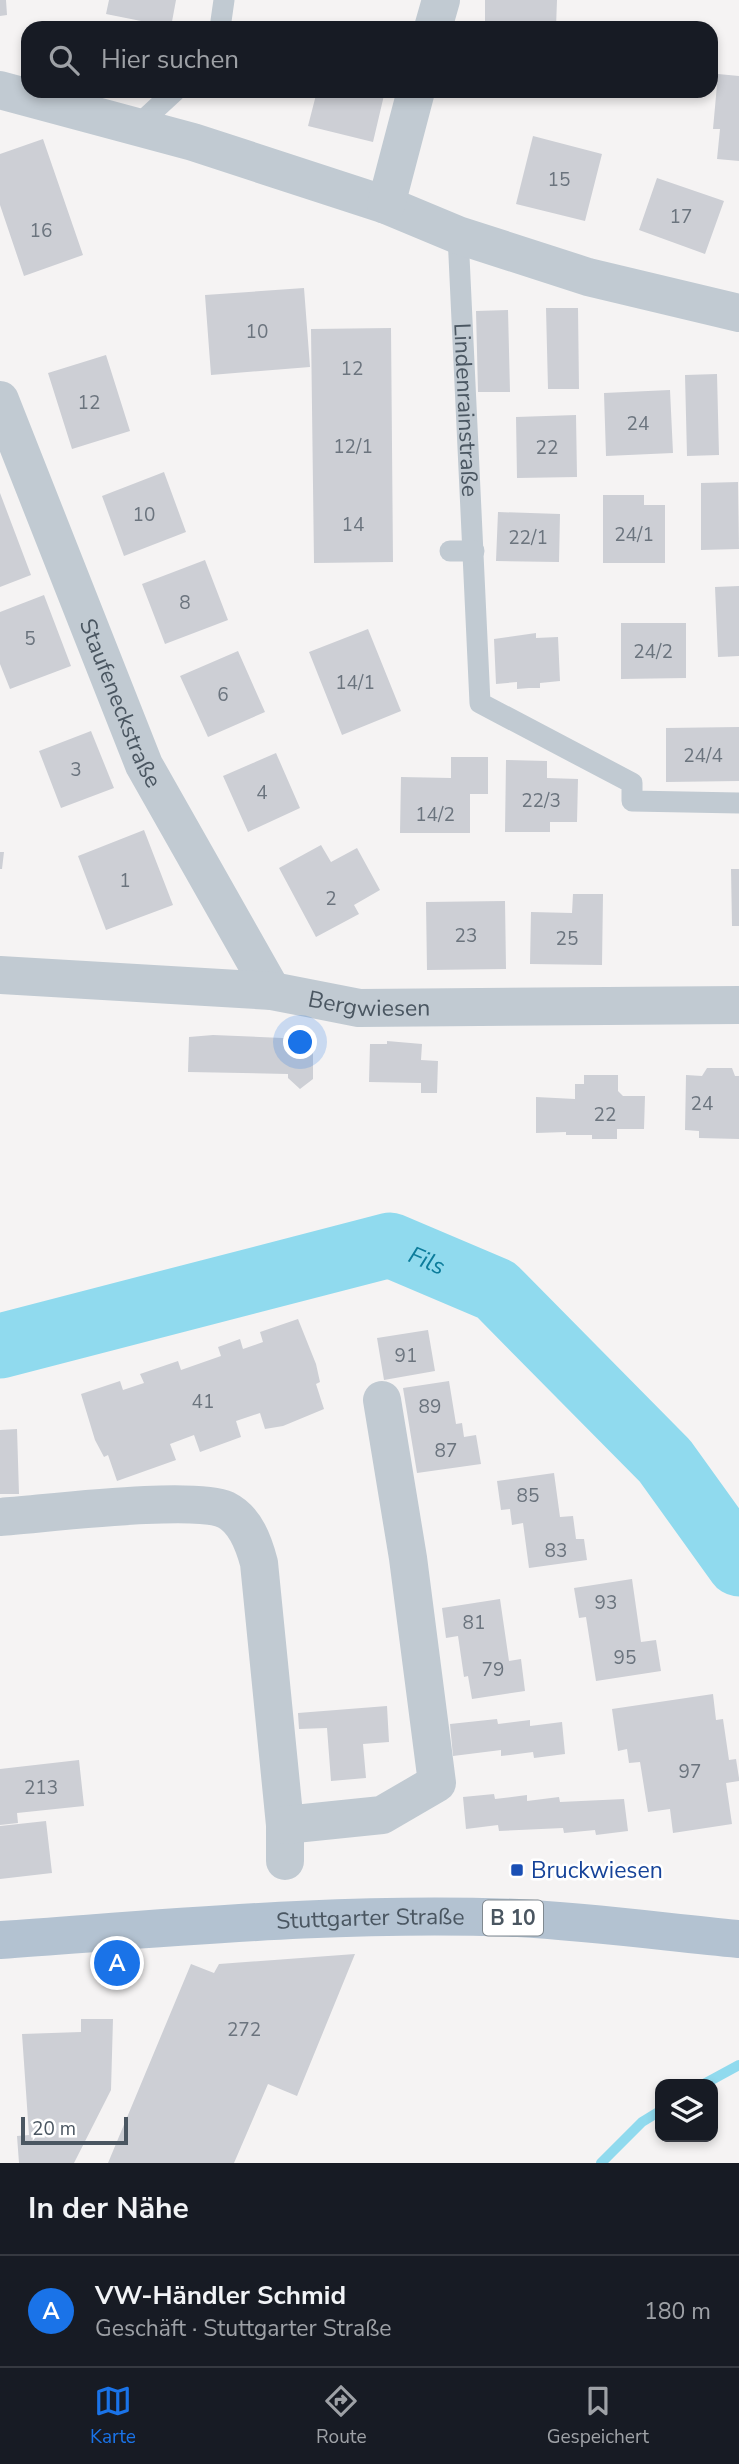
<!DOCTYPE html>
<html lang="de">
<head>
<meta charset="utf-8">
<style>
  :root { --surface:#171b24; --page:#242831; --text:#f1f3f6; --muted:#9ea1a6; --line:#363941; --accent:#1a73e8 }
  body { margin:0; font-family:"Nunito Sans",sans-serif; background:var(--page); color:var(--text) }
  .controls { position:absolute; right:21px; bottom:21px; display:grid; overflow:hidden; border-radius:14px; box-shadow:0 4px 10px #0003 }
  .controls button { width:63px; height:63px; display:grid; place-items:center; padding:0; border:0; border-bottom:2px solid var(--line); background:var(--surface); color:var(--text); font:35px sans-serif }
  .scale { position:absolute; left:21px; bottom:18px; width:107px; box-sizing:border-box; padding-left:7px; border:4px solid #4a5661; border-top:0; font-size:19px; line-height:24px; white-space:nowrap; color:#4a5661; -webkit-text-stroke:5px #fff; paint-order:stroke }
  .you { position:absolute; left:301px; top:1043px; width:24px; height:24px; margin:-18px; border:5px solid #fff; border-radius:50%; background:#1a73e8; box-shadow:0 0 0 10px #1a73e833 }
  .badge { display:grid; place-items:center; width:46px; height:46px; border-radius:50%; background:var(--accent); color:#fff; font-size:23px; font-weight:700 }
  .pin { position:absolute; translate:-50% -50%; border:4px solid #fff; box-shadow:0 2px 7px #0006 }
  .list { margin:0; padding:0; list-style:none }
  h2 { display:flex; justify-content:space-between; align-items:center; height:91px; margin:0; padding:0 28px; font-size:30px }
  h2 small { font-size:23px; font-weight:400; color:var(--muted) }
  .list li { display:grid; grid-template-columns:46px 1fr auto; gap:21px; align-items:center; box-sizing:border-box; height:112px; padding:0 28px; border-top:2px solid var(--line) }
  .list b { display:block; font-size:26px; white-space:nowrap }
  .list p { margin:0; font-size:23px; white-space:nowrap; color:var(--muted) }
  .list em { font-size:23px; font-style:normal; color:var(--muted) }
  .icon { flex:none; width:38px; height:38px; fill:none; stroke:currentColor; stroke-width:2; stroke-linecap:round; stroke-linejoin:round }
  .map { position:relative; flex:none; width:739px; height:2163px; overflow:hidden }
  .search { position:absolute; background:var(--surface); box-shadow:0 4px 10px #0003; left:21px; right:21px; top:21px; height:77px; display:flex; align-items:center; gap:18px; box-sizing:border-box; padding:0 24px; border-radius:21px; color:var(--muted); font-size:26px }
  .sheet { height:203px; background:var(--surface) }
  nav { display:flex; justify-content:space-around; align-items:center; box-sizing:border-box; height:98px; border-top:2px solid var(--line); background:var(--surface); font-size:19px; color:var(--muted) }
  nav a { display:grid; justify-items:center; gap:4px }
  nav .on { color:var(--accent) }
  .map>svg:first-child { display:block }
</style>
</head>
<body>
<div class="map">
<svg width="739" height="2163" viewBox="0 0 739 2163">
  <rect width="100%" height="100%" fill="#f5f3f3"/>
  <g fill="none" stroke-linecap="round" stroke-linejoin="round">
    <!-- stream -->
    <path stroke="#90daee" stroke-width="10" d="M704,2084l35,-19
      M601,2163l41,-41 18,-11"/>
    <!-- river -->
    <path stroke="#90daee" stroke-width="65" id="s1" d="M0,1346l390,-101 106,45 169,171 74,103"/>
  </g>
  <!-- building -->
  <path fill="#cdcfd5" d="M0,0h6l1,15 -7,1z
    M109,0h67l-5,27 -65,-13z
    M485,0h72l-1,28h-71z
    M718,74l21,2v85l-22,-2 3,-30h-7z
    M317,91h68l-12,51 -65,-16z
    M533,136l69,18 -17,67 -69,-17z
    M43,139l40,116 -59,21 -24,-71v-51z
    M657,178l67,23 -19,53 -66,-24z
    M304,288l6,79 -99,8 -6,-80z
    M546,308h32l1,81h-31z
    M508,310l2,82h-32l-2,-81z
    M391,328l2,234 -79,1 -3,-234z
    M106,355l24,76 -58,18 -24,-76z
    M717,374l2,81 -32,1 -2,-81z
    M670,390l3,63 -67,3 -2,-63z
    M576,415l1,62 -60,1 -1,-61z
    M164,472l22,60 -62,24 -22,-60z
    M738,482l1,67 -38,1v-67z
    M0,493l31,82 -31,12z
    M603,495h41v10h21v58h-62z
    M498,512l62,2 -1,48 -63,-1z
    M205,560l23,60 -63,24 -23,-60z
    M739,586v70l-21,1 -3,-70z
    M44,595l27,71 -61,23 -10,-25v-52z
    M621,623h65v55l-65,1z
    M368,629l33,82 -59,24 -33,-83z
    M536,633v5l22,-1 2,44 -20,2v5h-11l-12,1v-7l-21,2 -2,-45z
    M238,651l27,61 -57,25 -28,-61z
    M739,727v54l-73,1v-54z
    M91,731l23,57 -53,20 -22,-57z
    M276,753l24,55 -52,24 -25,-56z
    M451,757h37v37h-18v39h-70l1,-56 50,1z
    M506,760l41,1v17l31,1 -1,43h-27v10h-45z
    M144,830l29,75 -67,25 -28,-74z
    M321,845l10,17 26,-14 23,42 -26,15 5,9 -43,23 -37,-69z
    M0,852h4l-2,17h-2z
    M731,869h8v57h-7z
    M573,894h30l-1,71 -72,-1 1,-52 41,1z
    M505,901l1,68 -79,1 -1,-68z
    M213,1035l92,4 -1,13h9v27l-13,10 -12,-11v-4l-100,-2 1,-35z
    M387,1041l35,3 -1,16 17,1 -1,32h-16v-10l-52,-1 1,-38h17z
    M707,1068h25l3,8h4v63l-40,-1v-7l-14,-1 1,-55 16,1z
    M584,1075h34v16l5,5h22l-1,33h-27v10h-25v-4h-26v-3l-30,1v-36l39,2v-15h9z
    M298,1319l18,45 4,18 -4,2 8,25 -41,17 -18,3 -5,-16 -24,8 5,16 -41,15 -6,-17 -24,9 6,16 -59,21 -9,-26 -4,2 -9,-17 -14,-46 39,-13 3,9 21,-7 -4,-9 38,-13 3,9 40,-14 -3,-9 22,-8 3,10 20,-7 -3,-10z
    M428,1330l7,41 -51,9 -7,-42z
    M449,1381l7,43 6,-1 2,14 12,-2 5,29 -64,9 -14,-85z
    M17,1429l2,65h-19v-64z
    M554,1473l6,44 13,-1 3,23h8l3,21 -58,8 -6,-45 -11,2 -2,-16 -9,1 -4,-29z
    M632,1579l9,63 15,-2 5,31 -65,10 -10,-64 -7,1 -5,-30z
    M500,1599l9,62 12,-2 4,32 -53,8 -4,-23 -4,1 -6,-41 -12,2 -4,-30z
    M713,1694l3,26 7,-1 6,41 7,-1 3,19v3l-13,2 6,41 -59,9 -3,-24 -22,3 -8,-50 -11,1 -2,-14 -9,2 -6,-42z
    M387,1706l2,36 -26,2 3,34 -35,3 -4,-53 -28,1 -1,-16z
    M497,1719l1,5 32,-4v6l32,-4 3,32 -31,4 -1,-6 -32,4v-6l-48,6 -3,-32z
    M79,1760l5,46 -67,7 1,10 -18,2v-56z
    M494,1794l1,5 32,-4v6l32,-4 1,5 64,-3 4,32 -32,4 -1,-5 -31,3 -1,-5 -64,3 -1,-6 -32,4 -3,-32z
    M46,1821l6,52 -52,6v-53z
    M355,1954l-58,142 -29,-12 -34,79h-126l83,-199 23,9 5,-9z
    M81,2019h32l-2,71 -37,73h-55l-2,-27 12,-1 -7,-101 59,-2z"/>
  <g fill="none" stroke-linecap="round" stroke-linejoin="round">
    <!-- service -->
    <g stroke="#c1cad2" stroke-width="21">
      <path d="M220,28l4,-28"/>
      <path d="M136,127l39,-36"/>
      <path id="s2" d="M458,235l22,468 152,80v18l107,2"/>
      <path d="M450,551h24"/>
    </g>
    <!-- minor -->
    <g stroke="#c1cad2" stroke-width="38">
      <path d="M433,28l8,-28"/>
      <path d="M0,90l193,52 193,63 72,30 130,42 151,36"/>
      <path d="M386,205l30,-114"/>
      <path id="s3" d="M0,400l144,365 128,226"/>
      <path id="s4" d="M0,975l272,16 87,17 380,-3"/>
      <path d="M0,1517c44,-3 192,-22 226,-7 20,10 28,34 33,53l26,262v36"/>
      <path d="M285,1825l97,-10 55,-32 -29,-225 -26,-158"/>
    </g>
    <!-- primary -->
    <path stroke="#b3c2d1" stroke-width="38" id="s5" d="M0,1940c172,-12 345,-29 518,-22 73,4 148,14 221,21"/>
  </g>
  <!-- markers -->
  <rect fill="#1a4fb4" stroke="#fff" stroke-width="2.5" x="510" y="1863" width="14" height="14" rx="3.5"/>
  <g text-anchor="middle" stroke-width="5" stroke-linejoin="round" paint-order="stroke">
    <!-- number labels -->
    <g font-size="19" fill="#6b747e">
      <text x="559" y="186">15</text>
      <text x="681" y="223">17</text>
      <text x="41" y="237">16</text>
      <text x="257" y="338">10</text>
      <text x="352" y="375">12</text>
      <text x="89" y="409">12</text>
      <text x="638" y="430">24</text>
      <text x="353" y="453">12/1</text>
      <text x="547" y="454">22</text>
      <text x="144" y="521">10</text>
      <text x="353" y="531">14</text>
      <text x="634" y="541">24/1</text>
      <text x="528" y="544">22/1</text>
      <text x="185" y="609">8</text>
      <text x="30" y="645">5</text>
      <text x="653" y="658">24/2</text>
      <text x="355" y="689">14/1</text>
      <text x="223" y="701">6</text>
      <text x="703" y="762">24/4</text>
      <text x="76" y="776">3</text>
      <text x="262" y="799">4</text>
      <text x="541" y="807">22/3</text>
      <text x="435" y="821">14/2</text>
      <text x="125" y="887">1</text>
      <text x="331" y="905">2</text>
      <text x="466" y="942">23</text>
      <text x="567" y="945">25</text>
      <text x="702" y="1110">24</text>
      <text x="605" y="1121">22</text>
      <text x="406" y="1362">91</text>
      <text x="203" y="1408">41</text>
      <text x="430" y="1413">89</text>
      <text x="446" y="1457">87</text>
      <text x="528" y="1502">85</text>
      <text x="556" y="1557">83</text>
      <text x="606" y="1609">93</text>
      <text x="474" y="1629">81</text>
      <text x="625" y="1664">95</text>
      <text x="493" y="1676">79</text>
      <text x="690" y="1778">97</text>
      <text x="41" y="1794">213</text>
      <text x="244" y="2036">272</text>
    </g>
    <!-- shield labels -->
    <rect fill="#fff" stroke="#808990" stroke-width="2" x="483" y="1900.5" width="60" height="35" rx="5"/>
    <g font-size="21" font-weight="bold" fill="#4a5661">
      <text x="513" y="1925">B 10</text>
    </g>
    <!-- street labels -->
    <g font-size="23" fill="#4a5661" stroke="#fff">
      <text dy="8" stroke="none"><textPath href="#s2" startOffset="175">Lindenrainstraße</textPath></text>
      <text dy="8" stroke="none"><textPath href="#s3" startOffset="326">Staufeneckstraße</textPath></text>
      <text dy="8" stroke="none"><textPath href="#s4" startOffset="371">Bergwiesen</textPath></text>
      <text dy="8" stroke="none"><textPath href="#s5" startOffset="371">Stuttgarter Straße</textPath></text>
    </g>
    <!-- transit labels -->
    <g font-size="23" fill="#164399" stroke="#fff" text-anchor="start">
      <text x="531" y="1878">Bruckwiesen</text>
    </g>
    <!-- water labels -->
    <g font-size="24" font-style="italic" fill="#0c7c9b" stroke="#fff">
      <text dy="8" stroke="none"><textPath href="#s1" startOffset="443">Fils</textPath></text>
    </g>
  </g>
</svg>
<div class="controls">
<button><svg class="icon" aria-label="layers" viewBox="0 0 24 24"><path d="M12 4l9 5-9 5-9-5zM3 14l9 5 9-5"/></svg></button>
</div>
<div class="scale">20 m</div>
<div class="you"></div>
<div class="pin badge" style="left:117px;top:1963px">A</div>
<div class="search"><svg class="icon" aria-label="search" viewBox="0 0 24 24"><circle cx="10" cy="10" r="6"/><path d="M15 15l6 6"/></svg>Hier suchen</div>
</div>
<section class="sheet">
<h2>In der Nähe<small></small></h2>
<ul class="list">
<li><span class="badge">A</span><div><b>VW-Händler Schmid</b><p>Geschäft · Stuttgarter Straße</p></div><em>180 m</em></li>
</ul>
</section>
<nav>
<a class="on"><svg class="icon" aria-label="map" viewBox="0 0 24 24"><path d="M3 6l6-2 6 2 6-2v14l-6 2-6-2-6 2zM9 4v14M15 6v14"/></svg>Karte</a>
<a><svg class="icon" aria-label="directions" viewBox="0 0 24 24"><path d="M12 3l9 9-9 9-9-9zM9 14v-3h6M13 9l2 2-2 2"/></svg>Route</a>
<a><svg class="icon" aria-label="saved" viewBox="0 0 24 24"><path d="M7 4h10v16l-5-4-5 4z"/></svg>Gespeichert</a>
</nav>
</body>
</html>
